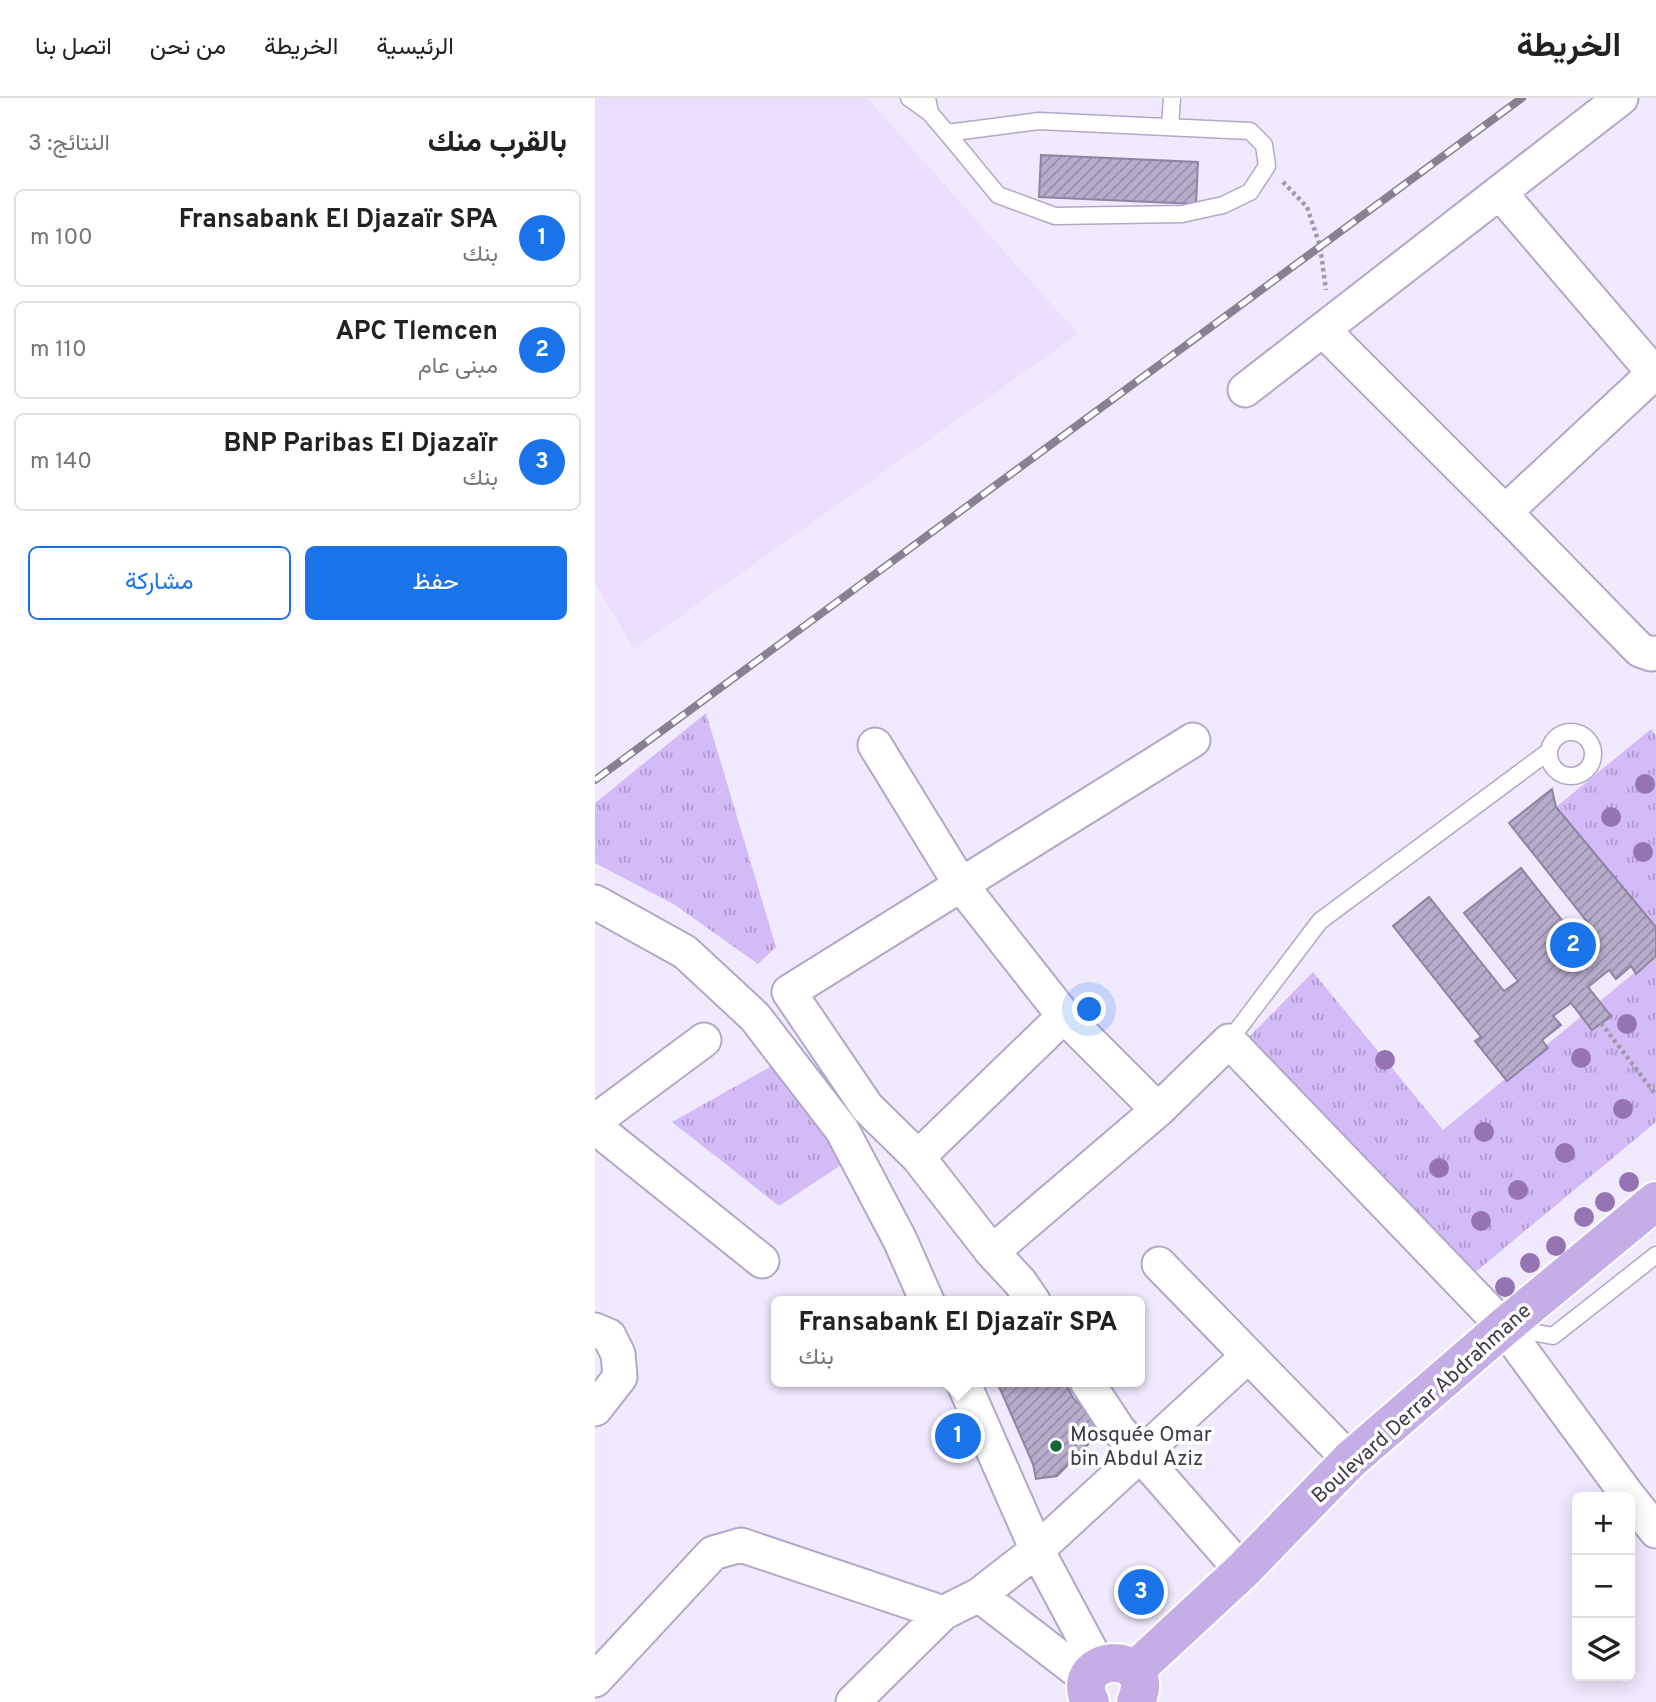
<!DOCTYPE html>
<html lang="ar">
<head>
<meta charset="utf-8">
<style>
  :root { --surface:#fff; --page:#f2f2f2; --text:#222; --muted:#767676; --line:#e0e0e0; --accent:#1a73e8 }
  body { margin:0; font-family:Overpass,Vazirmatn,sans-serif; background:var(--page); color:var(--text); direction:rtl }
  .controls { position:absolute; right:21px; bottom:21px; display:grid; overflow:hidden; border-radius:10px; box-shadow:0 4px 18px #0003 }
  .controls button { width:63px; height:63px; display:grid; place-items:center; padding:0; border:0; border-bottom:2px solid var(--line); background:var(--surface); color:var(--text); font:35px sans-serif }
  .you { position:absolute; left:495px; top:912px; width:24px; height:24px; margin:-18px; border:5px solid #fff; border-radius:50%; background:#1a73e8; box-shadow:0 0 0 10px #1a73e833 }
  .badge { display:grid; place-items:center; width:46px; height:46px; border-radius:50%; background:var(--accent); color:#fff; font-size:23px; font-weight:700 }
  .pin { position:absolute; translate:-50% -50%; border:4px solid #fff; box-shadow:0 2px 7px #0006 }
  .popup { position:absolute; left:176px; top:1198px; width:374px; height:91px; box-sizing:border-box; display:grid; place-content:center; border-radius:10px; background:var(--surface); filter:drop-shadow(0 2px 5px #0005); font-size:23px; white-space:nowrap; color:var(--muted) }
  .popup b { font-size:26px; color:var(--text) }
  .popup::after { content:''; position:absolute; left:50%; top:100%; margin-left:-14px; border:14px solid transparent; border-top-color:var(--surface) }
  .list { margin:0; padding:0; list-style:none }
  h2 { display:flex; justify-content:space-between; align-items:center; height:91px; margin:0; padding:0 28px; font-size:30px }
  h2 small { font-size:23px; font-weight:400; color:var(--muted) }
  .list li { display:grid; grid-template-columns:46px 1fr auto; gap:21px; align-items:center; box-sizing:border-box; height:98px; margin:0 14px 14px; padding:0 14px; border:2px solid var(--line); border-radius:10px }
  .list b { display:block; font-size:26px; white-space:nowrap }
  .list p { margin:0; font-size:23px; white-space:nowrap; color:var(--muted) }
  .list em { font-size:23px; font-style:normal; color:var(--muted) }
  .actions { display:flex; gap:14px; padding:21px 28px }
  .actions a { flex:1; padding:16px 0; border:2px solid var(--accent); border-radius:10px; text-align:center; font-size:24px; color:var(--accent) }
  .actions .main { background:var(--accent); color:#fff }
  .icon { flex:none; width:38px; height:38px; fill:none; stroke:currentColor; stroke-width:2; stroke-linecap:round; stroke-linejoin:round }
  .map { position:relative; flex:none; width:1061px; height:1604px; overflow:hidden; direction:ltr }
  header { display:flex; align-items:center; gap:42px; box-sizing:border-box; height:98px; padding:0 35px; background:var(--surface); border-bottom:2px solid var(--line) }
  header strong { font-size:33px }
  nav { display:flex; gap:38px; margin-inline-start:auto; font-size:24px }
  main { display:flex }
  aside { flex:1; background:var(--surface) }
  .map>svg:first-child { display:block }
</style>
</head>
<body>
<header>
<strong>الخريطة</strong>
<nav><a>الرئيسية</a><a>الخريطة</a><a>من نحن</a><a>اتصل بنا</a></nav>
</header>
<main>
<div class="map">
<svg width="1061" height="1604" viewBox="0 0 1061 1604">
  <defs>
    <pattern id="grass-tufts" width="24" height="20" patternUnits="userSpaceOnUse" patternTransform="scale(1.75)"><rect width="24" height="20" fill="#d3bbf7"/><path d="M3 7l-1-3M5 7V3M7 7l1-3M15 17l-1-3M17 17v-4M19 17l1-3" fill="none" stroke="#ad99ca"/></pattern>
    <pattern id="building-hatch" width="6" height="6" patternUnits="userSpaceOnUse" patternTransform="scale(1.75)"><rect width="6" height="6" fill="#b8accc"/><path d="M-1 1l2-2M0 6l6-6M5 7l2-2" fill="none" stroke="#978da7"/></pattern>
  </defs>
  <rect width="100%" height="100%" fill="#f1eafe"/>
  <!-- built -->
  <path fill="#ebdeff" d="M0,0h272l211,236 -444,315 -39,-66z"/>
  <!-- grass -->
  <path fill="url(#grass-tufts)" d="M111,615l70,234 -18,17 -83,-59 -80,-42v-60z
    M1056,631l5,7v191l-100,-120z
    M1061,857v167l-183,152 -227,-234 67,-68 130,158z
    M182,965l70,98 -68,45 -107,-84z"/>
  <!-- building -->
  <path fill="url(#building-hatch)" stroke="#8f83a2" stroke-width="2" d="M446,57l157,7 -2,42 -157,-7z
    M957,691l4,18 100,120v29l-20,18 -5,-8 -15,13 -7,-9 -21,17 23,29 -19,14 -21,-27 -18,13 8,9 -19,15 6,8 -41,33 -32,-40 6,-4 -88,-111 36,-29 75,94 14,-10 -54,-68 57,-45 52,66 15,-11 -79,-100z
    M402,1284h68l8,16 31,30 -47,48 -21,3 -3,-15z"/>
  <g fill="none" stroke-linecap="round" stroke-linejoin="round">
    <!-- service casing -->
    <g stroke="#b3a7c7" stroke-width="19">
      <path id="service" d="M314,0l21,15
        M332,0l3,15 17,20 92,-12 211,10 14,14 3,21 -17,26 -27,13 -41,9 -127,2 -57,-21 -51,-62
        M575,29l2,-29
        M954 656a22 22 0 1 1 44 0a22 22 0 1 1-44 0Z
        M634,943l91,-120 228,-169
        M915,1230l43,8 103,-81"/>
    </g>
    <!-- minor casing -->
    <g stroke="#b3a7c7" stroke-width="37">
      <path id="minor" d="M905,95l154,180 2,-2
        M728,232l182,182 149,-139
        M650,292l376,-292
        M910,414l135,138 11,4 5,-1
        M280,647l86,140 103,131 94,94
        M0,804l90,50 70,65 87,113 58,110 27,61
        M0,1023l109,-81
        M0,1029l167,134
        M323,1059l146,-141
        M397,1154l166,-142 71,-69 275,286 125,170
        M564,1166l191,196
        M438,1203l-13,-19 -28,-30 -74,-95 -51,-50 -78,-115 404,-252
        M0,1232l14,6 9,18 2,23 -25,32
        M368,1284l74,168 62,116
        M492,1284l31,47 124,142
        M1035,1400l26,33
        M384,1497l109,84
        M0,1582l118,-127 28,-8 202,68
        M258,1604l90,-89 36,-18 58,-45 211,-194"/>
    </g>
    <!-- primary casing -->
    <g stroke="#fff" stroke-width="42">
      <path id="primary" d="M539,1573l108,-100 108,-111 154,-133 152,-126
        M495,1604c-24,-49 70,-55 46,0"/>
    </g>
    <!-- path -->
    <path stroke="#9e98a9" stroke-width="4.5" stroke-dasharray="3.5 3.5" stroke-linecap="butt" d="M688,84l24,25 13,39 6,44
      M1006,925l55,72"/>
    <!-- service -->
    <use href="#service" stroke="#fff" stroke-width="16"/>
    <!-- minor -->
    <use href="#minor" stroke="#fff" stroke-width="33"/>
    <!-- primary -->
    <use href="#primary" stroke="#c5ade5" stroke-width="38"/>
    <!-- rail casing -->
    <g stroke="#878191" stroke-width="8">
      <path id="rail" d="M0,682l927,-682"/>
    </g>
    <!-- rail -->
    <use href="#rail" stroke="#fff" stroke-width="5" stroke-dasharray="16" stroke-linecap="butt"/>
  </g>
  <!-- trees -->
  <g fill="#9574b4">
    <circle cx="1050" cy="686" r="10"/>
    <circle cx="1016" cy="719" r="10"/>
    <circle cx="1048" cy="754" r="10"/>
    <circle cx="1032" cy="926" r="10"/>
    <circle cx="986" cy="960" r="10"/>
    <circle cx="790" cy="962" r="10"/>
    <circle cx="1028" cy="1011" r="10"/>
    <circle cx="889" cy="1034" r="10"/>
    <circle cx="970" cy="1055" r="10"/>
    <circle cx="844" cy="1070" r="10"/>
    <circle cx="1034" cy="1084" r="10"/>
    <circle cx="923" cy="1092" r="10"/>
    <circle cx="1010" cy="1104" r="10"/>
    <circle cx="989" cy="1119" r="10"/>
    <circle cx="886" cy="1123" r="10"/>
    <circle cx="961" cy="1148" r="10"/>
    <circle cx="935" cy="1165" r="10"/>
    <circle cx="910" cy="1189" r="10"/>
  </g>
  <!-- markers -->
  <circle fill="#146838" stroke="#fff" stroke-width="2.5" cx="461" cy="1348" r="7"/>
  <g text-anchor="middle" stroke-width="7" stroke-linejoin="round" paint-order="stroke">
    <!-- street labels -->
    <g font-size="21" fill="#3f3a47" stroke="#fff">
      <text transform="translate(826 1305) rotate(-42)" y="7">Boulevard Derrar Abdrahmane</text>
    </g>
    <!-- poi labels -->
    <g font-size="21" fill="#3f3a47" stroke="#fff" text-anchor="start">
      <text x="475" y="1343">Mosquée Omar<tspan x="475" dy="24">bin Abdul Aziz</tspan></text>
    </g>
  </g>
</svg>
<div class="controls">
<button>+</button>
<button>−</button>
<button><svg class="icon" aria-label="layers" viewBox="0 0 24 24"><path d="M12 4l9 5-9 5-9-5zM3 14l9 5 9-5"/></svg></button>
</div>
<div class="you"></div>
<div class="pin badge" style="left:363px;top:1338px">1</div>
<div class="popup"><b>Fransabank El Djazaïr SPA</b>بنك</div>
<div class="pin badge" style="left:978px;top:847px">2</div>
<div class="pin badge" style="left:546px;top:1494px">3</div>
</div>
<aside>
<h2>بالقرب منك<small>النتائج: 3</small></h2>
<ul class="list">
<li><span class="badge">1</span><div><b>Fransabank El Djazaïr SPA</b><p>بنك</p></div><em>100 m</em></li>
<li><span class="badge">2</span><div><b>APC Tlemcen</b><p>مبنى عام</p></div><em>110 m</em></li>
<li><span class="badge">3</span><div><b>BNP Paribas El Djazaïr</b><p>بنك</p></div><em>140 m</em></li>
</ul>
<div class="actions"><a class="main">حفظ</a><a>مشاركة</a></div>
</aside>
</main>
</body>
</html>
